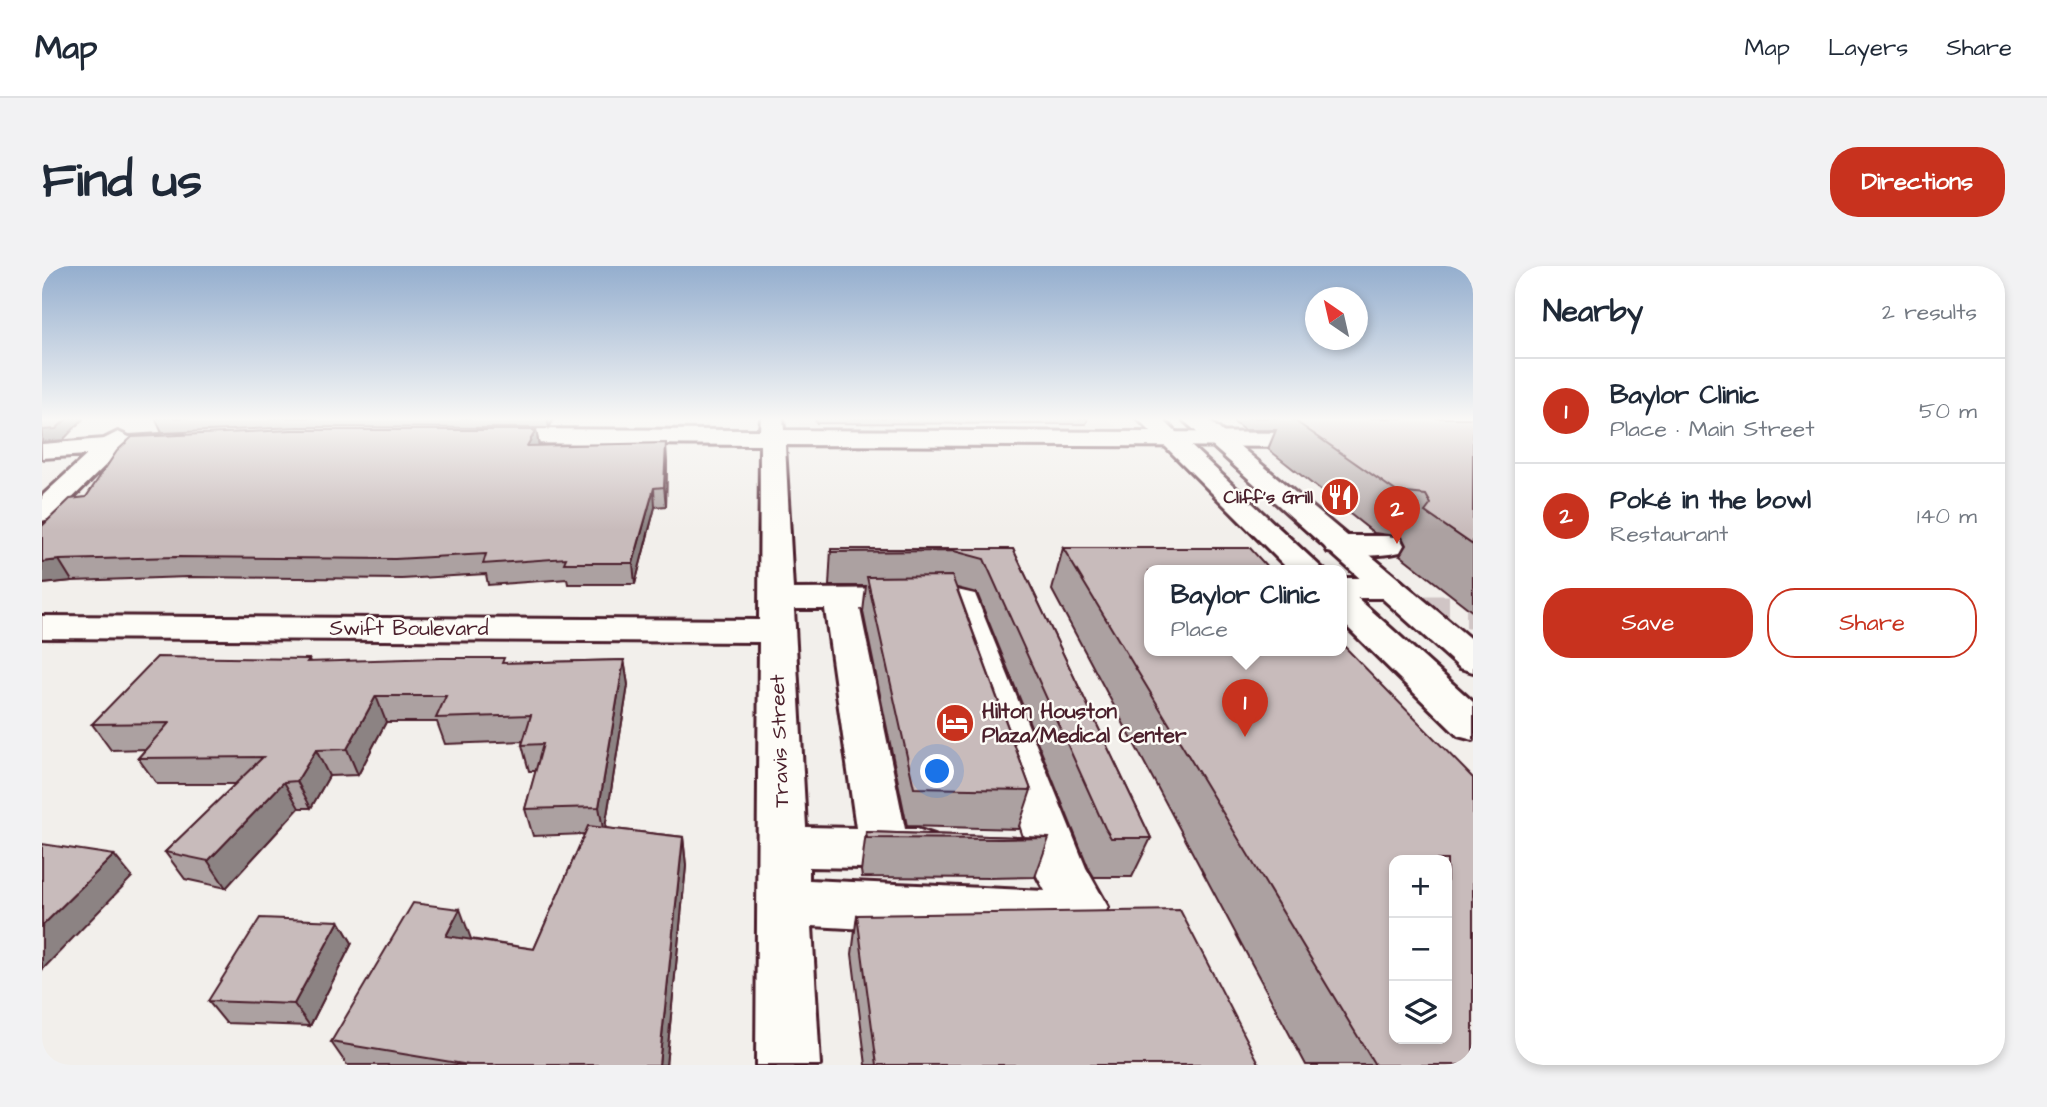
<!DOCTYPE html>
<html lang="en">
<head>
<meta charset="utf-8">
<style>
  :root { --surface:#fff; --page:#f2f2f3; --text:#1f2937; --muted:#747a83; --line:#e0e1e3; --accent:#c8321e }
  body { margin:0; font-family:"Architects Daughter",sans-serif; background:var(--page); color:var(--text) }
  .controls { position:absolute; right:21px; bottom:21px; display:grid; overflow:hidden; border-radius:14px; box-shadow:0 4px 10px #0003 }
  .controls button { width:63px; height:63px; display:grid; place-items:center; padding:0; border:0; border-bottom:2px solid var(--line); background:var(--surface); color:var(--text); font:35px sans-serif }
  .compass { position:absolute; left:1263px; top:21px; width:63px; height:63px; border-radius:50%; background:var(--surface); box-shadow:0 4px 10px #0003; rotate:326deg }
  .you { position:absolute; left:896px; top:506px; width:24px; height:24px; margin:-18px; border:5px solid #fff; border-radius:50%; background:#1a73e8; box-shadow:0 0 0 10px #1a73e833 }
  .badge { display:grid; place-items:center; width:46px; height:46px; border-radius:50%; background:var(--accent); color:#fff; font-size:23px; font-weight:700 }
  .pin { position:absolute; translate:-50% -58px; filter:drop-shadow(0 2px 4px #0008) }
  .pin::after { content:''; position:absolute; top:37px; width:24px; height:21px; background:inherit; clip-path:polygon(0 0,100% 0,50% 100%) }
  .popup { position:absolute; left:1102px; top:299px; width:203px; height:91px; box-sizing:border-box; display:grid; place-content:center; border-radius:14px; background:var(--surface); filter:drop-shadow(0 2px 5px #0005); font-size:23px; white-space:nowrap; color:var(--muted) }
  .popup b { font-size:26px; color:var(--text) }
  .popup::after { content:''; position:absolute; left:50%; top:100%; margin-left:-14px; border:14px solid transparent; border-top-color:var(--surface) }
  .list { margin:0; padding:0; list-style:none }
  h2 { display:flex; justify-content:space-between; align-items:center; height:91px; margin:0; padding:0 28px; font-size:30px }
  h2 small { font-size:23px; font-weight:400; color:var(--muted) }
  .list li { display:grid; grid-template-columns:46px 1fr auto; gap:21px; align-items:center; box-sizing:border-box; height:105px; padding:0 28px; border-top:2px solid var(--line) }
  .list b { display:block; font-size:26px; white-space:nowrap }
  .list p { margin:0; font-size:23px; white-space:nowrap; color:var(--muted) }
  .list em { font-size:23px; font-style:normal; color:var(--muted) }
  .actions { display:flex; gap:14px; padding:21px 28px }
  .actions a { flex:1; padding:16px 0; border:2px solid var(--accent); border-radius:28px; text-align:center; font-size:24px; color:var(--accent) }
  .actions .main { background:var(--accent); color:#fff }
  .icon { flex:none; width:38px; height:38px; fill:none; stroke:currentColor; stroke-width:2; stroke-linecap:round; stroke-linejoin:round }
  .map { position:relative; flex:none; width:1431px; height:799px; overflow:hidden; border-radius:28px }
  header { display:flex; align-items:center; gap:42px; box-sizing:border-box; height:98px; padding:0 35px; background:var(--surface); border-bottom:2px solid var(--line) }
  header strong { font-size:33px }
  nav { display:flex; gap:38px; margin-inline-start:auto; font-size:24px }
  .intro { display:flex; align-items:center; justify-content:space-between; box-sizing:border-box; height:168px; padding:0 42px }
  h1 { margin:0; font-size:49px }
  .button { padding:18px 32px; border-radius:28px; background:var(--accent); color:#fff; font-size:24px; font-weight:700 }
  main { display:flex; gap:42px; padding:0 42px }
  aside { flex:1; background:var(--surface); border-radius:28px; box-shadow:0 4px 10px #0003 }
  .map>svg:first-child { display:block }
</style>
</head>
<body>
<header>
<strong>Map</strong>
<nav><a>Map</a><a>Layers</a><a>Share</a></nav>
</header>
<div class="intro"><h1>Find us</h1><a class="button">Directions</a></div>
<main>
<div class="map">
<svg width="1431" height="799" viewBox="0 0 1431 799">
  <rect width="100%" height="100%" fill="#f2efeb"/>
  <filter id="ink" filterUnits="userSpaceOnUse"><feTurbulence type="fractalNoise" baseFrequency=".0143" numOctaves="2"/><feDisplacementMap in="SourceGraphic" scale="14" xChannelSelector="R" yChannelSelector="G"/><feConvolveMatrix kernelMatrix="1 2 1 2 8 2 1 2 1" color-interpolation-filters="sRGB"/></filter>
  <g filter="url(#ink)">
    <!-- built -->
    <path fill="#e5dfdd" d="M757,152h308l9,9 -317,-1z"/>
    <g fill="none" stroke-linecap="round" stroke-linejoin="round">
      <!-- minor-tunnel -->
      <path stroke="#d0c5c5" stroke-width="33" stroke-dasharray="33 17" stroke-linecap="butt" d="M1374,346h57"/>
      <!-- minor casing -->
      <g stroke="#4a1f2b" stroke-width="6">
        <path id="minor" d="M719,152h22l1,12 540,3 9,2 3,5 -3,5 -9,2 -539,-2 8,144 155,-1 27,6 111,274 22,39c-11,22 -19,25 -41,33l-255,-14 8,139h-64l3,-423 -717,-4v-22l717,4 1,-175 -275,-2 -8,-2 -4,-5 4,-5 8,-2 275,1zM906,342l89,268 8,15 -236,-11v-13l108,2 18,-6 7,-14 -7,-14 -18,-6h-12l-45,-220zM752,343h31l31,219 -50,-1z
          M76,166l11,5 47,-3 9,2 3,5 -3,5 -9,2 -58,5 -66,65 -10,3v-25l45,-41 -45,3v-14l62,-5z
          M1297,270h50l11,2 4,7 -4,7c-22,5 -50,5 -72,0l-4,-7 4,-7z
          M1299,312h48l12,3 5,7 -5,7 -12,3h-48z"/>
      </g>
      <!-- major casing -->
      <g stroke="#4a1f2b" stroke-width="6">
        <path id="major" d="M1095,152h24l164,153h-35z
          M1139,152h25l267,223v31l-13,-4z
          M1299,325l12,3 120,108v38l-15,-4 -117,-115z"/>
      </g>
      <!-- minor -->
      <use href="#minor" fill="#fdfcf7" fill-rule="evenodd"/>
      <!-- major -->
      <use href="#major" fill="#fdfcf7" fill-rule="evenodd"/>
    </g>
    <!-- wall -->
    <path fill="#aca1a1" stroke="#4a1f2b" stroke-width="2" d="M113,152h399l-5,10 -251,-1 -136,6z
      M773,152h273l-2,6 -270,-1z
      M1186,152h245v194l-73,-57 6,-10 -4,-8 -28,-4 -106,-84 8,-19h-32z
      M494,164l3,16 128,15 -1,45 -11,1 -20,77h-67l-1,-5 -79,6 -2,-11 -84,5 -214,-2 -116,4 -30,3 44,-87z
      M1021,282l410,517h-167l-254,-475z
      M789,283h182l138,289 -19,39h-38l-6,-10 -111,-274 -20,-5 74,202 -13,39 -111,-3 -44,-214 3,-26h-37z
      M267,393l1,3 195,1 119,-3 4,25 -23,143 78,9 3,29 -20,199h-319l-16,-23 140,-103 63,10 51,-115 -52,2 -8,-27 11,-38h-7l-7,-26 1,-4 -78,3 -8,-22h-51l-28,53 -29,1 -18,32h-12l-73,80 -41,-9 -20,-27 71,-68h-79l-19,-26 8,-9 -35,1 -19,-26z
      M824,566l183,6 -14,39 -45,1 -128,-1 -1,-6z
      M815,649l403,150h-394l-14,-111z
      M297,655l13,22 -42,83 -84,-3 -18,-22z"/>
    <!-- shaded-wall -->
    <path fill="#8c8383" stroke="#4a1f2b" stroke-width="2" d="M26,152h16l-21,22 -21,2v-12z
      M505,152h7l-5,10z
      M494,164l3,17 -12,-1z
      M624,177l1,18 -1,45 -2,-19z
      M612,222l1,19 -20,77 -2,-21z
      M17,294l13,21 -30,3v-22z
      M582,394l4,25 -24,149 -5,-27z
      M334,430l10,26 -28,53 -11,-26z
      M274,484l13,26 -18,32 -14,-27z
      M242,516l15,26 -73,80 -18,-27z
      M641,571l3,29 -20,199h-7z
      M72,589l18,22 -90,93v-44z
      M418,643l11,30 -13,26 -12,-29z
      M297,655l13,22 -42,83 -16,-22z"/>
    <!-- building -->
    <path fill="#c8bbbb" stroke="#4a1f2b" stroke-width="2" fill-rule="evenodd" d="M0,152h26l-12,11 -14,1z
      M1249,152h182v127l-48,-33 6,-8 -5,-9 -29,-3z
      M250,164h244l-9,16 139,-3 -2,44 -10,1 -21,75h-69l2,-5 -83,6 3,-10 -91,5 -218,-2 -118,3 -17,2v-36l28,-27 16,-2 31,-46 15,-14z
      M1021,282h187l21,23h-122v80h192v-8l132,135v287h-98zM1352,594h53v179h-53z
      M789,283h182l138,289h-40l-6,-10 -121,-269 -30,-8 -123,1z
      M910,310l79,214 -117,-2 -47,-211z
      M115,391l152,2 -2,3 134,-4h63l-2,5 122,-3 -25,147 -74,2 18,-65 -21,1 9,-30 -95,3 10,-22h-70l-29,53 -31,1 -19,31 -13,1 -76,79 -43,-9 98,-95 -125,1 31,-35 -77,1z
      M546,560l95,11 -24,228h-190l-138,-23 82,-139 47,6 -14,27 88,13z
      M824,566l183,6 -48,1 -134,-1z
      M0,578l72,11 -72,71z
      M1138,644l80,155h-383l-20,-150z
      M218,652l79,3 -45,83 -86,-3z"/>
  </g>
  <!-- sky -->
  <linearGradient id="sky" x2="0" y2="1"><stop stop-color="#94aece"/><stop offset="0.58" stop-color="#f9f8f6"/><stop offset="1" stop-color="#f9f8f6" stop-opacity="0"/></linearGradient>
  <rect width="1431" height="264" fill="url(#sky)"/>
  <!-- icons -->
  <defs>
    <g id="restaurant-disc" transform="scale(2.0125)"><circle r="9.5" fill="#c8321e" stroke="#fdfcf7"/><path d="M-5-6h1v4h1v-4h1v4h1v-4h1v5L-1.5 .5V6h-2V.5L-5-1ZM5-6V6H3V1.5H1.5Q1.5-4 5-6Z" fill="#fff"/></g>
    <g id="hotel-disc" transform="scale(2.0125)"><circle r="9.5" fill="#c8321e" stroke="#fdfcf7"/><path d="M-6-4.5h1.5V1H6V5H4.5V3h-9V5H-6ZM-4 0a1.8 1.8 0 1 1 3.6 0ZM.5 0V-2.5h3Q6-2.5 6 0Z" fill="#fff"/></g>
  </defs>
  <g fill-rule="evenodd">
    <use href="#restaurant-disc" x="1298" y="231"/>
    <use href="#hotel-disc" x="913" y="457"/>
  </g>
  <g text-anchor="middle" stroke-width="5" stroke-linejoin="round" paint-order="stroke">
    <!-- far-poi labels -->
    <g font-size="18" font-weight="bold" fill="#4a1f2b" stroke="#fdfcf7" text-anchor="end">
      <text x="1271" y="237">Cliff's Grill</text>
    </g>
    <!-- street labels -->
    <g font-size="21" fill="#4a1f2b" stroke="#fdfcf7">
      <text x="367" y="369">Swift Boulevard</text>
      <text transform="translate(737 475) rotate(-92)" y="7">Travis Street</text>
    </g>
    <!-- poi labels -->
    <g font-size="21" font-weight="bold" fill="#4a1f2b" stroke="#fdfcf7" text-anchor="start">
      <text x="940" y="452">Hilton Houston<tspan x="940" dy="24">Plaza/Medical Center</tspan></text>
    </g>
  </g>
</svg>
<div class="controls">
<button>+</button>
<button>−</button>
<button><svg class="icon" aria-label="layers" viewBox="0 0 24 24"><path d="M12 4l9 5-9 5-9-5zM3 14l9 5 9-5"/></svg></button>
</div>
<svg class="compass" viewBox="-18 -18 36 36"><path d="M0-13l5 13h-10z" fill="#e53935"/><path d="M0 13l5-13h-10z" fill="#747a83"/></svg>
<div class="you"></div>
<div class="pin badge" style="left:1203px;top:471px">1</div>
<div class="popup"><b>Baylor Clinic</b>Place</div>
<div class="pin badge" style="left:1355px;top:278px">2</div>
</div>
<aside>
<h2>Nearby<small>2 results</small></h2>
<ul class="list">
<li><span class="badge">1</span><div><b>Baylor Clinic</b><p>Place · Main Street</p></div><em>50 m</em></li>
<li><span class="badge">2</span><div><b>Poké in the bowl</b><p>Restaurant</p></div><em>140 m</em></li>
</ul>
<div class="actions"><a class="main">Save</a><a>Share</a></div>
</aside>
</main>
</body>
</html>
